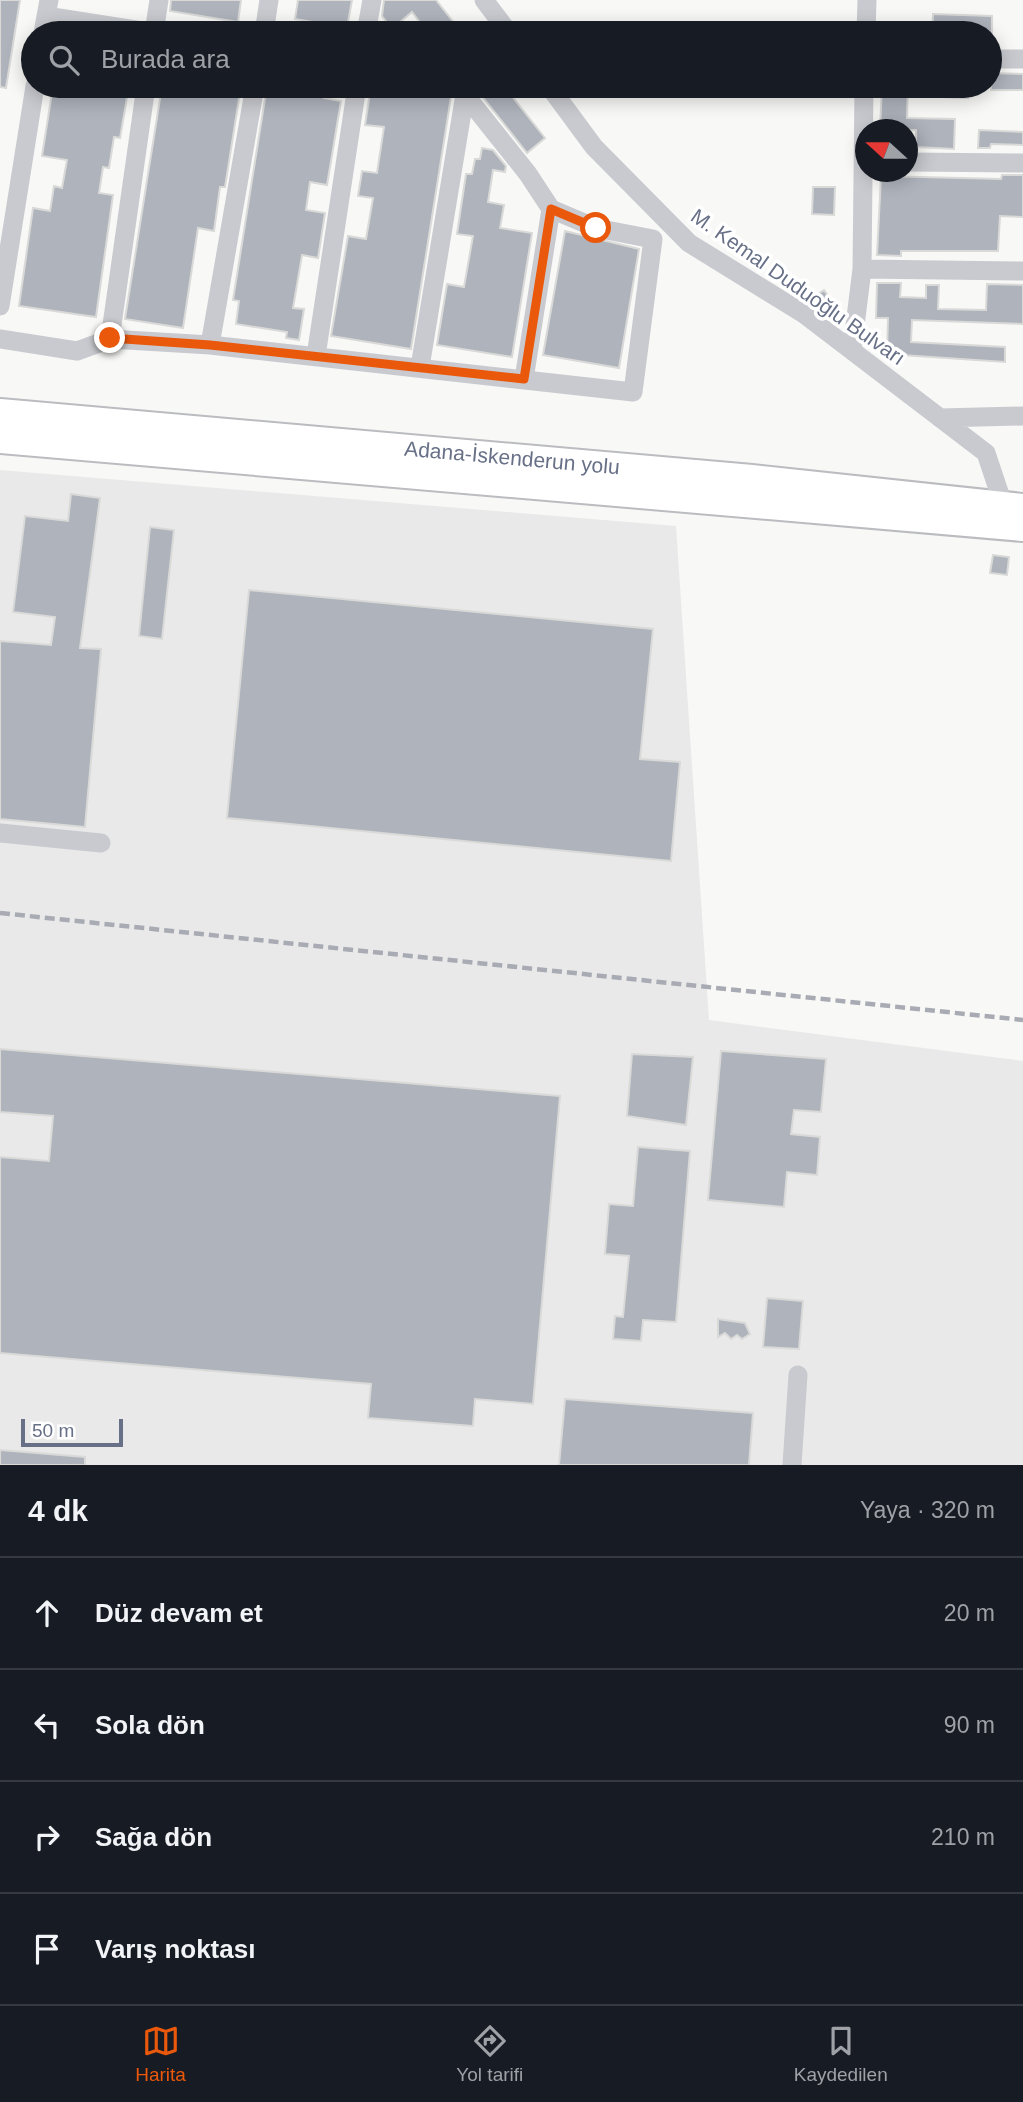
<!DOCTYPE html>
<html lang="tr">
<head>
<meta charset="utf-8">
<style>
  :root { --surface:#171b24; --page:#20242c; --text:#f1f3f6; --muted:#9ea1a6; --line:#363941; --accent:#ea580c }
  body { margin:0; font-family:Helvetica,sans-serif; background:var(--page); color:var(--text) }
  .compass { position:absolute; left:855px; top:119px; width:63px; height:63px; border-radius:50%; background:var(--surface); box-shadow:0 4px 18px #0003; rotate:291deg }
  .scale { position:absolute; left:21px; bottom:18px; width:102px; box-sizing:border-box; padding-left:7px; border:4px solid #677087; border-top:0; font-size:19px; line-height:24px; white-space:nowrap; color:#677087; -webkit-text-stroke:5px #fff; paint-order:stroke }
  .stop { position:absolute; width:21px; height:21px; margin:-16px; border:5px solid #ea580c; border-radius:50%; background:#fff }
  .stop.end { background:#ea580c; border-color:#fff; box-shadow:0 2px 7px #0008 }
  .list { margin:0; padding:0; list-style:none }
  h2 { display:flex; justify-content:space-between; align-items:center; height:91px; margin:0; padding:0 28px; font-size:30px }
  h2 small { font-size:23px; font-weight:400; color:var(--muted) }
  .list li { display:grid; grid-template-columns:46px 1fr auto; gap:21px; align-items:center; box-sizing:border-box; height:112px; padding:0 28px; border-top:2px solid var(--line) }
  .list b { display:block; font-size:26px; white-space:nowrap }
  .list em { font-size:23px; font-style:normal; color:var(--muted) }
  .icon { flex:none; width:38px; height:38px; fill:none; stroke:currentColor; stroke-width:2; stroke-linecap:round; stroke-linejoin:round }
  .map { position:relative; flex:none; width:1023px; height:1465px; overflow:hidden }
  .search { position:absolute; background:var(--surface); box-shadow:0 4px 18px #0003; left:21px; right:21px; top:21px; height:77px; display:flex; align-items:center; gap:18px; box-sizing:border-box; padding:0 24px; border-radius:38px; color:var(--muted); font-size:26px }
  .sheet { height:539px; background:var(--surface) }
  nav { display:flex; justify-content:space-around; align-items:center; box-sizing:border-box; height:98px; border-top:2px solid var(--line); background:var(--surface); font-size:19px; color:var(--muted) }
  nav a { display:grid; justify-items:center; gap:4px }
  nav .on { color:var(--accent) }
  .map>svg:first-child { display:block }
</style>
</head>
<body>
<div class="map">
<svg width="1023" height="1465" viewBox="0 0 1023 1465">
  <rect width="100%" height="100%" fill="#f8f8f6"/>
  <!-- built -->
  <path fill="#e9e9e9" d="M0,470l676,56 33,494 314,41v404h-1023z"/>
  <!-- building -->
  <path fill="#aeb3bc" stroke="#d9dad8" stroke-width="2" d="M0,0h20l-14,88 -6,-1z
    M171,0h70l-3,22 -68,-11z
    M298,0h54l-5,28 -52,-9z
    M384,0h52l26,33h-34l-16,-21 -20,17 -10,-13z
    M933,14l59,2v17h-60z
    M883,22l48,2v9h-48z
    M991,73l32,1v16h-32z
    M53,86h76l-9,52 -6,-1 -5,31 -6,-1 -4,26 14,2 -17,122 -77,-11 14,-98 17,3 4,-25 8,2 5,-28 -25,-4z
    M162,86h79l-16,101h-5l-6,44 -16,-3 -15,100 -58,-9z
    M267,86h59l-2,12 17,3 -14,84 -17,-3 -4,28 19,3 -7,45 -16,-3 -9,53 11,1 -5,31 -13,-2 1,-6 -51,-8 3,-23 -6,-1z
    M371,86h75l5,11 -40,252 -80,-13 17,-100 18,3 7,-41 -15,-2 4,-25 15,2 7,-46 -19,-2z
    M474,86h30l41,52 -18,15z
    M882,86h26l-1,32 48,1 -1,30 -38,-2v-17h-36z
    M942,86h26v12l-26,-1z
    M979,130l44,2v13l-32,-1 -1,4h-12z
    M482,148l11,2 13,16 -1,6 -12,-2 -5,32 16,3 -4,23 32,5 -20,124 -75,-12 10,-61 17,3 9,-51 -16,-2 9,-60h6l3,-15h5z
    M1002,175h21v42l-23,-1 -2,35h-97v5l-24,-1 4,-79 120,3z
    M813,187h22l-1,28 -22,-1z
    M565,231l74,18 -20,119 -76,-13z
    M877,283h24l-1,14 26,1v-13h13l-1,24 48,1 1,-26 36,1v39l-111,-4 -1,22 94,5v15l-118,-8 1,-36h-12z
    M824,290l10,14 -11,8 -10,-15z
    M71,494l29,4 -20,150 21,1 -16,178 -85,-8v-178l51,4 4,-28 -42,-5 12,-96 43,5z
    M150,527l24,3 -12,109 -23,-3z
    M993,555l16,2 -2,18 -17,-2z
    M249,590l404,39 -13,130 40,3 -9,99 -444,-43z
    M0,1049l560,47 -27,308 -58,-5 -2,27 -105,-8 3,-34 -371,-31v-196l49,4 4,-45 -53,-4z
    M721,1051l105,8 -5,53 -27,-2 -3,24 29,3 -3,38 -30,-3 -3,35 -76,-7z
    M632,1054l61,3 -7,68 -59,-9z
    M638,1147l52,4 -14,171 -33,-2 -2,21 -28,-2 2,-23 8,1 6,-61 -24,-2 4,-50 24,2z
    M767,1298l36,3 -4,48 -36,-2z
    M718,1319l27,4 5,11 -8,5 -5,-4 -6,4 -6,-6 -7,4z
    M565,1399l188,14 -4,52h-190z
    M0,1450l85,7v8h-85z"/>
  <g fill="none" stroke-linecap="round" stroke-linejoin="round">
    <!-- highway casing -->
    <g stroke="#bbbcc0" stroke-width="32">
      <g id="highway">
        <path id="s1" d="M0,413l752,66 271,29"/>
        <path d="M0,439l1023,88"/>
      </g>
    </g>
    <!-- minor -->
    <path stroke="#c9cacf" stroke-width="19" d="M484,0l25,33
      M46,16l109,17
      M43,33l6,-33
      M154,33l5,-33
      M264,33l5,-33
      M366,33l6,-33
      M866,33l1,-33
      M990,59h33
      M549,86l45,61 95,96 115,71 182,139 18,54 -1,7
      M908,162l115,1
      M862,269l161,2
      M0,306l35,-220
      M0,339l77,12 33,-12 100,6 423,47 20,-153 -57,-11 -45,-19 -23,-35 -70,-88
      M110,339l36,-253
      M210,345l45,-259
      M852,350l10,-81 2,-183
      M316,356l41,-270
      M420,367l45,-273
      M524,379l27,-170
      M940,418l83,-2
      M0,833l101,10
      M792,1465l6,-90"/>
    <!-- highway -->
    <use href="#highway" stroke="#fff" stroke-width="28"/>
    <!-- rail -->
    <path stroke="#a8abb3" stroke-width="4.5" stroke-dasharray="10 5" stroke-linecap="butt" d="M0,913l1023,107"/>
  </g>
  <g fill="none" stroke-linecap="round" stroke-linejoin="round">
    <!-- route -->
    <path stroke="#ea580c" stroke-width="9" d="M110,338l100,7 314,34 27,-170 45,19"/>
  </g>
  <g text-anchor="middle" stroke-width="7" stroke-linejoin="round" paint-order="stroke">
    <!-- street labels -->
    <g font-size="21" fill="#677087" stroke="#fff">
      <text transform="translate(798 287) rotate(35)" y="7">M. Kemal Duduoğlu Bulvarı</text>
      <text dy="7" stroke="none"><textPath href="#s1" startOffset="514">Adana-İskenderun yolu</textPath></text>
    </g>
  </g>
</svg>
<svg class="compass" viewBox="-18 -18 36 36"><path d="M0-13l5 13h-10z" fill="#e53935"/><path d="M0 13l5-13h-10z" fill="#9ea1a6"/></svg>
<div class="scale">50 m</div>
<div class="stop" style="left:596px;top:228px"></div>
<div class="stop end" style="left:110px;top:338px"></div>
<div class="search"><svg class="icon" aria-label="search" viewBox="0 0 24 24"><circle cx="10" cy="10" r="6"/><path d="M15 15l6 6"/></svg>Burada ara</div>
</div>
<section class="sheet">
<h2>4 dk<small>Yaya · 320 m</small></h2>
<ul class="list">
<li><svg class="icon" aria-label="ahead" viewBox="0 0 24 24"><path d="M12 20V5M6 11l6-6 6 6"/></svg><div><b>Düz devam et</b></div><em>20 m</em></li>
<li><svg class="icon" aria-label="left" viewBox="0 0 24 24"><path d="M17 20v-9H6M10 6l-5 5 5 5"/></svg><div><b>Sola dön</b></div><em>90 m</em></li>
<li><svg class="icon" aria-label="right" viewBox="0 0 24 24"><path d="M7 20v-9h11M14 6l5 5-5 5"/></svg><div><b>Sağa dön</b></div><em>210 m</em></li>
<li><svg class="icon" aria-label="arrive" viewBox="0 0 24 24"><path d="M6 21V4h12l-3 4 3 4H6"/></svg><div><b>Varış noktası</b></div></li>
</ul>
</section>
<nav>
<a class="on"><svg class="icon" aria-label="map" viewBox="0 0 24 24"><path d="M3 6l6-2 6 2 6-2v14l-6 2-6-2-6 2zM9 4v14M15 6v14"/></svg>Harita</a>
<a><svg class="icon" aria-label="directions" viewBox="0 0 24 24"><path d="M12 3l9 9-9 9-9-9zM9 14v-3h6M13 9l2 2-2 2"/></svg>Yol tarifi</a>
<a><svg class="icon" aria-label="saved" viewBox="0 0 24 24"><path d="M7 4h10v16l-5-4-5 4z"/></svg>Kaydedilen</a>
</nav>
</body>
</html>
